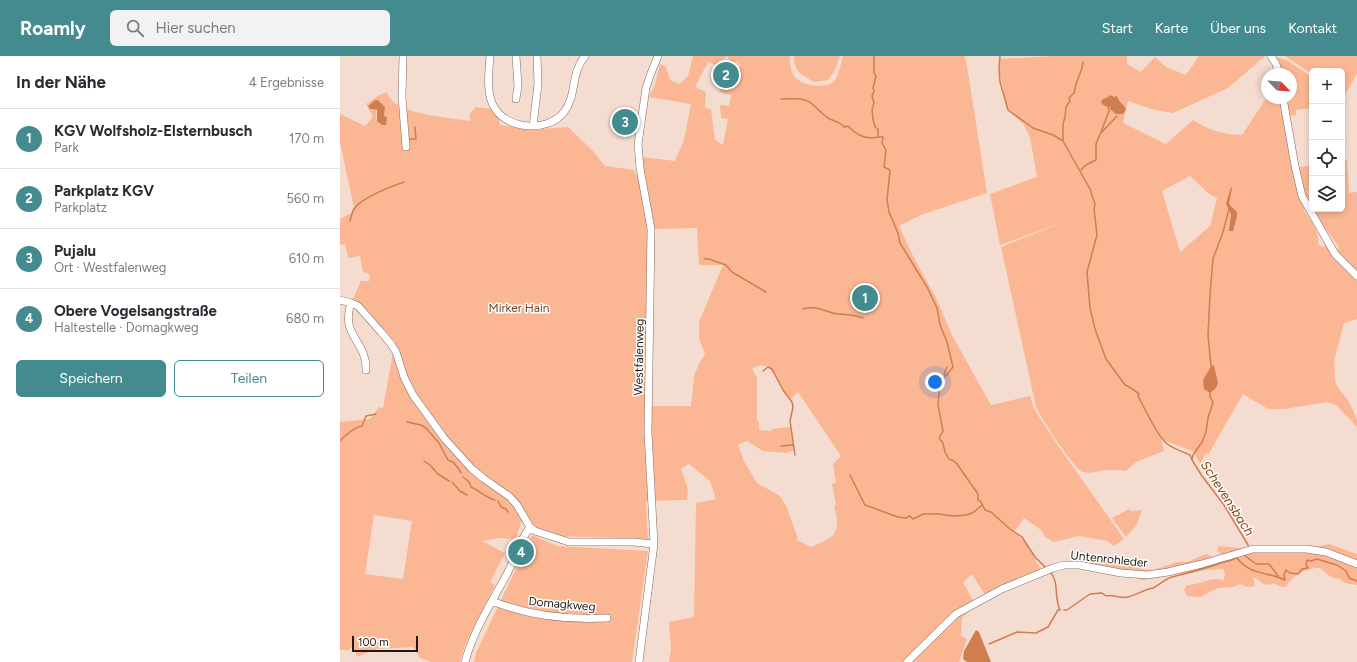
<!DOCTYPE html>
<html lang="de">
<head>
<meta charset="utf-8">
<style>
  :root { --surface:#fff; --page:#f2f2f3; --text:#2b2b33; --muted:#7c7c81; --line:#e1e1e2; --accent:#438b8e }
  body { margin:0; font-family:Figtree,sans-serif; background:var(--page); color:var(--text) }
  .controls { position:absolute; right:12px; top:12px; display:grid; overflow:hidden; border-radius:6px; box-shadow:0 2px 6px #0003 }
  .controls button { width:36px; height:36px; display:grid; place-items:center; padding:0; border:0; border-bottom:1px solid var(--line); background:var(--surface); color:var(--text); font:20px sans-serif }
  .compass { position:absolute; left:921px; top:12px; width:36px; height:36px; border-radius:50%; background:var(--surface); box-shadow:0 2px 6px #0003; rotate:115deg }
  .scale { position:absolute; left:12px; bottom:10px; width:66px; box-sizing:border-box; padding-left:4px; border:2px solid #201813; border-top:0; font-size:11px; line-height:14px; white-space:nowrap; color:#201813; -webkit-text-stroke:3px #fff; paint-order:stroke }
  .you { position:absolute; left:595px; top:326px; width:14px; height:14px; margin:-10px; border:3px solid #fff; border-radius:50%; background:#1a73e8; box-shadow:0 0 0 6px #1a73e833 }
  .badge { display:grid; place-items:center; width:26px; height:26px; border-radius:50%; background:var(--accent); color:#fff; font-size:13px; font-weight:700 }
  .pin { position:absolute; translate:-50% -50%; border:2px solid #fff; box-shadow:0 1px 4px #0006 }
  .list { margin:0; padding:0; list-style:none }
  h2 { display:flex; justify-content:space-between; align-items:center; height:52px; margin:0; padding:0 16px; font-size:17px }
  h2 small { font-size:13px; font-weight:400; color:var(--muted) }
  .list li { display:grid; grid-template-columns:26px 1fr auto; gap:12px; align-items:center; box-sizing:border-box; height:60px; padding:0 16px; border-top:1px solid var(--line) }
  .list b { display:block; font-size:15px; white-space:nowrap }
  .list p { margin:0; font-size:13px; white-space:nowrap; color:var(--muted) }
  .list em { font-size:13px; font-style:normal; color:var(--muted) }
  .actions { display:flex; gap:8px; padding:12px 16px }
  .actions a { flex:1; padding:9px 0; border:1px solid var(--accent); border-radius:6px; text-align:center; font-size:14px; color:var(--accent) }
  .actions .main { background:var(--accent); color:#fff }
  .icon { flex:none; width:22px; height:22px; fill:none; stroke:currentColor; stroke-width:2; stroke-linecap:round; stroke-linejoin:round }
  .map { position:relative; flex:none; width:1017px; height:606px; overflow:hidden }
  header { display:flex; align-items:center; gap:24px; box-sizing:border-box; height:56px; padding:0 20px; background:var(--accent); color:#fff }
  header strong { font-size:19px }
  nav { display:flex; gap:22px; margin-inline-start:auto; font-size:14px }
  .search { width:280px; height:36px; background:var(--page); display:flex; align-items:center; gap:10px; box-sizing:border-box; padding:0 14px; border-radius:6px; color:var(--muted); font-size:15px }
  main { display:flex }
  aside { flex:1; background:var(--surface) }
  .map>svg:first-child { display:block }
</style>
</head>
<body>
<header>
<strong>Roamly</strong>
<div class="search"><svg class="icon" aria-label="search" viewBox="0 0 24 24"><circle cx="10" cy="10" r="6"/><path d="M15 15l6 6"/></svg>Hier suchen</div>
<nav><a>Start</a><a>Karte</a><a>Über uns</a><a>Kontakt</a></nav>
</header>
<main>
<aside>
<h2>In der Nähe<small>4 Ergebnisse</small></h2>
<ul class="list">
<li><span class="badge">1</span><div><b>KGV Wolfsholz-Elsternbusch</b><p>Park</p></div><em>170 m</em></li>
<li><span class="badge">2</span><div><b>Parkplatz KGV</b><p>Parkplatz</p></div><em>560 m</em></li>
<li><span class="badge">3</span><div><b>Pujalu</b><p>Ort · Westfalenweg</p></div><em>610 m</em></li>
<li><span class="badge">4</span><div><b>Obere Vogelsangstraße</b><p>Haltestelle · Domagkweg</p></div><em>680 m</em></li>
</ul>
<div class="actions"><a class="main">Speichern</a><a>Teilen</a></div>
</aside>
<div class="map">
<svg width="1017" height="606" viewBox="0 0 1017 606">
  <rect width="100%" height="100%" fill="#f5dcd0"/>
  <!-- green -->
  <path fill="#fbb794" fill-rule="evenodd" d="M353,0h97c0,8 0,15 5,21 7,9 32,13 40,3 4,-6 6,-17 8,-24h121l2,4 21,133 -66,22 -22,11 15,32 22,40 17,39 38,68 39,-9 4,13 25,38 65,92 -10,7 -7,-5 -28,-5 -25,6 -9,-5 -4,-7 -17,-12 -10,14 12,11 15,27 -56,25 -13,-21 -9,8 11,20 -19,10 -52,50h-234l2,-13 -2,-27 25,-5 2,-114 20,-4 -6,-18 -21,-17 -8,5 7,20 -1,11 -41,1 2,38 -94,-3 -33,-14 -5,17 -16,-1 -18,3 23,12 -15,29 5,3 -30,60 -5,17h-28l-12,-4 -7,-11 -37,2 -19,8 -4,-11 -4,4h-9v-228l30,-3 9,-12 4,1 12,-66 -32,-37 -10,-6 8,-18h8l1,-5 -2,-3 -5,-1 -3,-16 -12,2 -3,-14 -5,1v-26l12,-6 2,-5 -14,-66v-28l25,12 8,-9 -7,-13 15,-10 5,-2c3,4 6,10 10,12 18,11 54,14 75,17l-2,-5 3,-5 4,-4 16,2 8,9 -1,7 41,4 28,-2 24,23 13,16 29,4 5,11 9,48 -2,177h45l3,-30 5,-12 6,-10 -6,-15v-17l24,-57h-24l-2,-37 -42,1 -13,-72 33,4 9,-21 7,-36 -42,-7 6,-12 5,-21 6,3 4,13 9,4 9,-8zM387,0l6,8 3,-3 5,4 -22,26 3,2 9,2 -2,11 -9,-1 1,13 7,1 -5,26 -8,-5 -4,-31 -6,-1 1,-16 -11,-5 13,-25 8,3zM35,44h3l7,10 -3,15 -6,-6v-10h-6l-2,-3zM420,309l9,2 21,33 8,-8 43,64 -8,8 3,19 -4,1 4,21 -2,1c8,28 1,31 -23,41l-14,-7v-4l-10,-28 -7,-12 -23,-13 -13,-22 -6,-16 9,-4 16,10 23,2 9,-3 -4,-23 -19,2 -2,2 -11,-1v-8l-2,-2v-42l-5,-9zM34,459l38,6 -9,58 -38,-5z
    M454,0h46l-5,14 -7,10 -14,2c-12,-7 -20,-10 -20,-26z
    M715,0h70l2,1v7l14,8 14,-15 11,10 20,8 13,-19h66l-37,32 -55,25 -18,-3 -27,-9 -5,22 43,21 27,-24c18,11 28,14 49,15l25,-38v1h14c6,37 8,77 24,111l-2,1c7,8 18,24 15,34l5,3 4,-3c9,14 16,27 30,35v40l-13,4 -10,38 1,17 1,6 3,5 9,11 9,19v8l-21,-22 -9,-3 -42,7h-17l-25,-15 -35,61 -2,-2 -6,11 -6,-12 -33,-13 3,12 -28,11 -10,9c-6,-1 -12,-1 -18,-1 -8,1 -17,4 -25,2 -9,-3 -42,-54 -47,-65l-35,-160 63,-25 -64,23 -10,-51 47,-17 -7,-40 -6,-12 -13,-12 -5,-9 -6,-31v-14zM850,120l19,18 8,4 -7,28 -30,26 -18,-61z
    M945,0h72v18l-13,22 -2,-1v-24h-30v3z
    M936,1l12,4 24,16v31l-16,2v5l-8,1 -2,-18h5v-24h-10z
    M1007,104l2,33 8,-1v80l-20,-20 2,-5 -33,-45 -9,-33 3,-2 12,-2v44h30v-48z
    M789,453l2,2 11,-1 -6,16 -10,11 -14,-19z
    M192,479l25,11 91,5 -16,111h-158l2,-9z
    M989,488l28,10v31l-12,-2 -5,-4 -9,-2 -11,-9h-5l-11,3 -10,6 -5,5 -3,5h-4l-9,-4 -2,2 -8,-1 -7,-6h-3l2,8 -8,1 -7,-3 -7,3 -15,1 -18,9 -13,-1 -3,-6 3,-5c14,0 24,-9 37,-5l1,-7 -2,-4 -29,2 -50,9 -25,-5 -47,-13 9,-1 33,1 28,7 11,1 24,-8h10l19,-8 10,4 7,-3 -6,-4 1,-5 23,2 4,7 13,-4 57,-4z
    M631,553l-9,9 -1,18 6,3 -8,23h-48l46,-46z"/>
  <!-- water -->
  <path fill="#d07d4f" d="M770,39l4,2 3,-1c1,6 7,8 9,13l-3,5h-7l-6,-5v-2l-5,-1 -3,-2 -1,-3c3,-3 7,-3 9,-6z
    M35,44h3l7,7 -1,9 3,1 -1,8h-4l-5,-4v-11l-3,-1h-4l-2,-3z
    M891,131l1,1 -3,16 8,8v4l-4,15h-4l2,-17 -5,-10z
    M872,309l2,1 4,17 -2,5 -6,5 -6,-4 -1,-7 1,-4z
    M636,574l3,2 12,30h-24l-4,-3 1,-8z"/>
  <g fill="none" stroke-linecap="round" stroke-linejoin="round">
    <!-- stream -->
    <path stroke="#d07d4f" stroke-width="1.5" d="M534,0v17l2,3 -3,12 1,3 -2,5 2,7 -2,6 1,10 2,8 3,2v8h5l-1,6 4,7 -2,17 6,3 -3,30 2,12 9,21 2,10 27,44 10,21 3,17 7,17 6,25 -7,9 -9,6 2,11 -1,12 5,26 -4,7 4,5 2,9 4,7 5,2 3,3 21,30v6l3,2 4,8 6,2 19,17 12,8 13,20 10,10
      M660,0l-1,12 1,14 8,28 25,18 20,7 10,6 27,48 5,15 -1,5 3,26 -10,37 3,36 5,21 11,30 19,26c4,1 10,6 14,9l-1,2c7,13 18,37 27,46 7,7 17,9 25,13l2,5
      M441,43c10,0 22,-2 30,4 6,5 11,11 17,15 5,3 13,4 16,9l4,-1c8,9 18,14 30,11
      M761,76l8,-21 -1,-5
      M68,83h8l-1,-12
      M723,85v-17l2,-7 1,-10 4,-6 -1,-3 5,-5 2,-9 6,-16 1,-6
      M741,114l5,-5 10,-5v-16l4,-10 17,-18
      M10,165c1,-4 2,-9 4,-12 7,-11 38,-23 50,-27
      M364,203h5l17,6 6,7 34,20
      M463,253c16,-4 21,3 35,5 10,1 15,0 25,4
      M871,310l-3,-31 2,-40 3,-36 10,-27 6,-23
      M423,315l5,-4 4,2 11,21 9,12 1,5 -3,14 5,34
      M605,320l-1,-2 3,-7
      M870,337v4l3,5 -5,16 -2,14 -4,10 -9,13 -1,5 10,16 22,29 24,40
      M67,366l14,3 5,3 13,15 9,17 5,2 5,6 3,5
      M0,385c4,-5 15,-14 22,-15l4,-10 10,-2
      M441,390l12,-1
      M84,405l6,4 8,9 11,7
      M510,419l15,30 33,12 8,1 4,-2 3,3 10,-5h16l14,2 14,-1 7,-3 8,-7
      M123,421l6,5 2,5c9,4 14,10 24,13
      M112,426l8,9 7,4
      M158,445l3,6 5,2 2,3
      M904,499l12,9h13l9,12
      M724,554h3l23,-16 12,-1 4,3c7,-2 15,3 22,1 8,-2 17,-8 25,-9 6,-3 12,-9 19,-11 10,-3 22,-5 33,-9 9,-2 15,-6 24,-7 4,0 4,-3 8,-3 14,18 30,13 48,22l-1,-5 2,-5 4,3 8,1 4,-5 6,-1 -2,-3 1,-5 4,1 6,-2 20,6 9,6 3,7 8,3
      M649,588l28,-12 19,1 12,-6 10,-17h2c-6,-12 -1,-28 -9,-37"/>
    <!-- minor casing -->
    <g stroke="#806b60" stroke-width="8">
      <path id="minor" d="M63,0l-1,41 4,50
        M150,0c-1,15 -4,35 3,49 11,24 54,29 71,7 13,-16 6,-38 21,-56
        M931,0l5,8 3,10
        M943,42l12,68 7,30 33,58 22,22
        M176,43l2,-13 -2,-30
        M193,70l5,-42 -1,-28
        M0,244l11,3 7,3 23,26 10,12 5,8 8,25 9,18 31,43 28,31 11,9 27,19 7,8 13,22 5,4 34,11h64l21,2
        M11,247c-11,33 16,38 15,67
        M152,545c37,15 76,19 115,17
        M125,606c9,-34 29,-63 45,-94 7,-14 10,-28 20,-41
        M299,606l15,-118 -6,-112 3,-203 -11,-61 -2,-24 8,-56 5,-15 7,-17
        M567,606l49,-48 46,-25 51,-21 11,-3h15l42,8 26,2 21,-3 34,-8 51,-15h53l20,3 31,12"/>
    </g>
    <!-- minor -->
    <use href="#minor" stroke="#fff" stroke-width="7"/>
  </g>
  <g text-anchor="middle" stroke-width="3" stroke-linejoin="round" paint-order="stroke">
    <!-- park labels -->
    <g font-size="12" fill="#753d1d" stroke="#fff">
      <text x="179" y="256">Mirker Hain</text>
    </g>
    <!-- street labels -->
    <g font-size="12" fill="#201813" stroke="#fff">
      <text transform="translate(299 301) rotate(-89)" y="4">Westfalenweg</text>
      <text transform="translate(769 503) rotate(6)" y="4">Untenrohleder</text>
      <text transform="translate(222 548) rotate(5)" y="4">Domagkweg</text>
    </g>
    <!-- water labels -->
    <g font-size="13" font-style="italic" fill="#863900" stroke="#fff">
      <text transform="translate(888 442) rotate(57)" y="5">Schevensbach</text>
    </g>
  </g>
</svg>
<div class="controls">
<button>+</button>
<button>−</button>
<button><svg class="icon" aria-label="locate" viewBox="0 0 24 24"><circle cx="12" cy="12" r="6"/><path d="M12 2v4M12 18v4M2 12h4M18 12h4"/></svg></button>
<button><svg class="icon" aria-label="layers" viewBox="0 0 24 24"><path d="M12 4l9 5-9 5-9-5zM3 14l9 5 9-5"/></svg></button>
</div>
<svg class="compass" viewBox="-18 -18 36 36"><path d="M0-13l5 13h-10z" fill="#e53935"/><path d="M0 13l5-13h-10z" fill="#7c7c81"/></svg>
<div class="scale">100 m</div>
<div class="you"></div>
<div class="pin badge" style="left:525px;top:242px">1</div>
<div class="pin badge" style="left:386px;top:19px">2</div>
<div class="pin badge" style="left:285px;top:66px">3</div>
<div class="pin badge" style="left:181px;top:496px">4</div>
</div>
</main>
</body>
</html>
